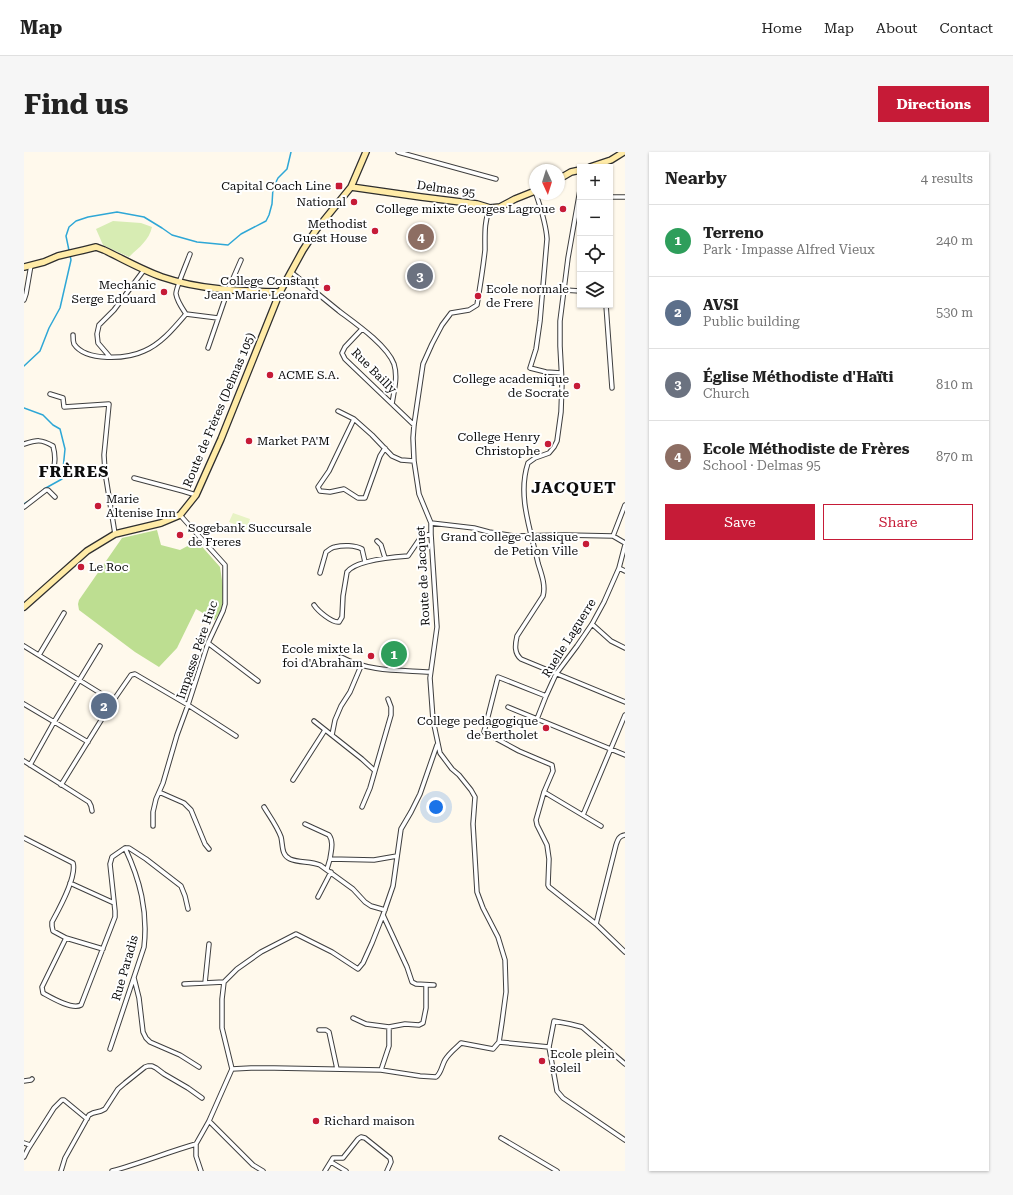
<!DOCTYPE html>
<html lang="en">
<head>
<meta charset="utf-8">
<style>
  :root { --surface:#fff; --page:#f6f6f6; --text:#222; --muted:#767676; --line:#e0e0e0; --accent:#c61b37 }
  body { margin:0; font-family:"Roboto Serif",serif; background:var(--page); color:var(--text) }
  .controls { position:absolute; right:12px; top:12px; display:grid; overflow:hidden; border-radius:0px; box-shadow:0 1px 3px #0004 }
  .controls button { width:36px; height:36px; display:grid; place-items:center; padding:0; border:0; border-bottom:1px solid var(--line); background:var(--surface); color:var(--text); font:20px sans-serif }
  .compass { position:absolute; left:505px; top:12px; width:36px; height:36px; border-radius:50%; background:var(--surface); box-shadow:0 1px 3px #0004; rotate:176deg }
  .you { position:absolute; left:412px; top:655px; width:14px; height:14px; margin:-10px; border:3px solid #fff; border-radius:50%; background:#1a73e8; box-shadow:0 0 0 6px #1a73e833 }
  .badge { display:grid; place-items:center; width:26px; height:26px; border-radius:50%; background:var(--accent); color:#fff; font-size:13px; font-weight:700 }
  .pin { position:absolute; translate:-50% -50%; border:2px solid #fff; box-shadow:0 1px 4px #0006 }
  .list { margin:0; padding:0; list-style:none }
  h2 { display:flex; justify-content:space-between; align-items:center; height:52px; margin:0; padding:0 16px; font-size:17px }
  h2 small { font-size:13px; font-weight:400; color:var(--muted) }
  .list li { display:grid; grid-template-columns:26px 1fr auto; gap:12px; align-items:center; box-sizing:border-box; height:72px; padding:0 16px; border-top:1px solid var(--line) }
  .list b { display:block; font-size:15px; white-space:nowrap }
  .list p { margin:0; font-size:13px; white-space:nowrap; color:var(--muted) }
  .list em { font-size:13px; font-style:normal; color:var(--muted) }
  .actions { display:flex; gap:8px; padding:12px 16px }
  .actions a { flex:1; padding:9px 0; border:1px solid var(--accent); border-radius:0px; text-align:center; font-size:14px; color:var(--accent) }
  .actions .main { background:var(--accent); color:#fff }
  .icon { flex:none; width:22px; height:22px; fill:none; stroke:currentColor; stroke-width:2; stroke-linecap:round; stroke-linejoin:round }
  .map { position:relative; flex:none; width:601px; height:1019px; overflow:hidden; border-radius:0px }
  header { display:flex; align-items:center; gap:24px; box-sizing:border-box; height:56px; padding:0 20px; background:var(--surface); border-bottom:1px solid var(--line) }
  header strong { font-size:19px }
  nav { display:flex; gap:22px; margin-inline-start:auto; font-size:14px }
  .intro { display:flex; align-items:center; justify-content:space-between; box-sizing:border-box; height:96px; padding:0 24px }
  h1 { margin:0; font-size:28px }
  .button { padding:10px 18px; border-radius:0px; background:var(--accent); color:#fff; font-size:14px; font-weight:700 }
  main { display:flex; gap:24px; padding:0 24px }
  aside { flex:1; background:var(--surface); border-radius:0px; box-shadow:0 1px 3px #0004 }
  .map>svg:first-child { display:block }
</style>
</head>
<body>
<header>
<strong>Map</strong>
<nav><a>Home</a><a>Map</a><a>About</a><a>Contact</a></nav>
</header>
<div class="intro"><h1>Find us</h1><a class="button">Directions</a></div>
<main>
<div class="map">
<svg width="601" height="1019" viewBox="0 0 601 1019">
  <rect width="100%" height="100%" fill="#fff9ec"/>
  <!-- green -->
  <path fill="#d7ecb3" d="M89,69l28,2 11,4c-3,14 -14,21 -23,30l-26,-12 -7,-16z
    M365,490l12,1 -2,23 -12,-1z"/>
  <!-- forest -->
  <path fill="#bdde91" d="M133,378l4,15 19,5 17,-9 23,26 3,20v19l-8,14 -19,-11 -19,39 -18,19 -24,-15 -56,-42 -1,-6 1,-4 43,-62z"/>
  <!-- pitch -->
  <path fill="#e8f3c5" d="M209,361l17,6 -3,10 -18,-7z"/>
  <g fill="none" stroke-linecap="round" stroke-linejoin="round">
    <!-- stream -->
    <path stroke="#2ea7d6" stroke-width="1.5" d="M0,214l16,-15 9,-23 11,-20 11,-48 -5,-24 3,-9 7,-6 12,-4 29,-5 27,5 18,11 10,7 25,7 31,3 13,-11 25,-13 3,-6 3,-11 1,-16 5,-10 9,-9 4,-17
      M0,256l19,7 10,10 7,4 5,20 -3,30 -18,10
      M0,352l6,-4"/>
    <!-- street casing -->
    <g stroke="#3f3f3f" stroke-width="5.5">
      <path id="street" d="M374,0l98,27
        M556,38l-12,68 -8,63v25l2,37 -1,29 -4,29 -3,6 -5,6 -14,5 -7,5c-11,33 3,68 10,100 3,10 8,22 5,33l-26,40c-2,9 -3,17 4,23l104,43
        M512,42c5,15 10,29 11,45l-7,82 -4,28 -6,19 16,4 15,1
        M586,45h15
        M166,102c-2,6 -15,36 -14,40 1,7 6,14 10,20l32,4
        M267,120c16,13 32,26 48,39 16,12 48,34 55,53 4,13 0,27 -2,40
        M540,138l16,1
        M0,148l2,-6 5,-29
        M582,153l6,83
        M338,177l-17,18 -3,6 3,6 69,66
        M49,183c0,3 0,6 1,9 12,18 53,15 70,7 17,-7 30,-23 42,-37
        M184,196l20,-58 13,-30
        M86,205l-12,-14 -1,-9 2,-9 15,-15 30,-40
        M26,242l13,4 1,9 45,-3 -5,51 1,17 10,62
        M314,259l16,8 18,16 20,21 9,4 13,1
        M330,267l-25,52 -11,16 2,4 10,1 14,-3 14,9h7l15,-42 5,-8
        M0,292c13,-4 17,-5 29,2 3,11 2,18 -1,29
        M110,326l49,13 13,4
        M0,355l22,-17h2l7,7
        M407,371l43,5 15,4 25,4 51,-1 48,1 12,7
        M589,384l12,-31
        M353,389l4,4 4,13
        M595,416l6,3
        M296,421l6,-21c3,-2 6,-5 9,-5 8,-2 20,-2 27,2l3,13
        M290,453c4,6 18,18 25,17l3,-5 1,-21 4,-24c9,-12 47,-15 61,-16l13,-19 10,-3
        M568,472l19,17 14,7
        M184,491l50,38
        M0,494l89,55
        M15,503l25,-42
        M317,505c28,15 58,13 89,15
        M522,544l-48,-19 -14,55 35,19 33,14 1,6 -9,21 -8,28 1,5 10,20 2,14 -1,26 1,2 47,37 29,28
        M0,552l64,38
        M484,555l117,48
        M513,567l9,-23 10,-22 21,-28 15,-22 12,-22 15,-34 6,-23
        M290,569l48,38 12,11
        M308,583l3,-15 6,-14 9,-14 11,-26
        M0,609l65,41 2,4 1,5
        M6,613l24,-43 46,-76
        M269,628l32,-50
        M37,633l52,-84 18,-26 4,-1 53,31 48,31
        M135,640l25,11 7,7 14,34 4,5
        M520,640l57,34
        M240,655c6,10 13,19 17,30 2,8 0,18 9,22 9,4 20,2 30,6l33,24 12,13 6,4 14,4
        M338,655l8,-19 21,-73v-8l-3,-8
        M559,663l42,-100
        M281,672l24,11c5,7 2,16 1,24
        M129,674v-14l3,-13 7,-16 14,-48 11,-30 20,-62 15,-32 2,-7v-39l-45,-50
        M0,686l49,25c4,14 -14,46 -21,59v4l1,5 13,7 37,11
        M101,696h4l17,11 35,27 4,10 3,13
        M303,717l3,-10 44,1 23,-4
        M46,731l44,20
        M294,745l13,-25
        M359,763l24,52 5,15 4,2 18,1
        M572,772l20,-79c2,-6 3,-9 9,-10
        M42,786l-24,49 1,6c9,5 29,17 38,12l34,-88v-6l-5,-47 2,-7 13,-9c15,32 23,63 19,99l-34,102
        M110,826l5,20 4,34 3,6 4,4 30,13 19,12
        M181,831l4,-39
        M160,832l40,-2
        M329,866l13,6 23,3v19l-8,24
        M365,875l16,-3 14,1 4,-2 3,-15v-23
        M295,878h7l3,2 8,37
        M475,890l50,5
        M601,912l-43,-37 -12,-3 -16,-3 -5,26 8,44 6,7 62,42
        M208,917l19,-1h23l107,2 39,6 16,1c5,-3 6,-12 9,-17 4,-7 11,-12 16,-17l32,6 6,-7 3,-20 4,-30 -1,-32 -7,-23 -15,-29 -6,-16 -4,-68 2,-27 -4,-7 -12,-15 -7,-6 -12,-16 -7,-33 -3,-42 7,-51 -6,-93v-11l-12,-29 -5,-33 -1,-23 1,-13 9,-61 9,-20 10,-19 9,-12 18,-3 8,-5c3,-18 6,-36 8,-55 0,-15 -1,-29 5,-42
        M208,917l-10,-41v-29l2,-17 13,-13 24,-17 35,-18 36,18 26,17 5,-6 9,-20 11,-28 10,-29 8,-57 10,-17 9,-18 17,-49
        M0,929l7,-1 1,-1
        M185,969l44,44 10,6
        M477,986l56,33
        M0,991l6,2
        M172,992v12l5,15
        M0,1005l4,-8 26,-41 8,-8h2l23,19
        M307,1010l15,9
        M37,1019l4,-13 24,-43 4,-2 8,-2 4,-2 13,-20 7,-6 20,-16 3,-1h4l4,2 8,6 24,14 14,10
        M88,1019c29,-8 56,-19 84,-27l13,-23 23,-52
        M301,1019l8,-13h10l15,-19 3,-2 4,1 25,20 1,4 -4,9"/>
    </g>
    <!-- secondary casing -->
    <g stroke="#2e2e2e" stroke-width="8">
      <path id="secondary" d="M566,15l21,-7 13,-8
        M535,27l12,-7 9,-2
        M327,35l70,10 56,7 13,4 10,-1 15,-8 20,-8
        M0,115l20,-5 14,-6 26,-6 12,-3 8,3c19,9 38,20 58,27 38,13 79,14 118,15
        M0,455l63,-56 28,-17 46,-11 19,-8 16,-20 25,-56 59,-147 23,-42 13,-20 35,-43 15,-35"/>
    </g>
    <!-- street -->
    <use href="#street" stroke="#fff" stroke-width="3.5"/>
    <!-- secondary -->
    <use href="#secondary" stroke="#ffeba7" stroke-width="5.5"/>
  </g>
  <!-- markers -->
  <g fill="#c61b37" stroke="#fff" stroke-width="1.5">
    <rect x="311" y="30" width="8" height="8" rx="2"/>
    <circle cx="330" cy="50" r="4"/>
    <circle cx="539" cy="57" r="4"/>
    <circle cx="351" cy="79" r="4"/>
    <circle cx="303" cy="136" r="4"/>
    <circle cx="140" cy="140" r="4"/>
    <circle cx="454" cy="144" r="4"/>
    <circle cx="246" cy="223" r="4"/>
    <circle cx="553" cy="234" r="4"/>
    <circle cx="225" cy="289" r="4"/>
    <circle cx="524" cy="292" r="4"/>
    <circle cx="74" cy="354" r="4"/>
    <circle cx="156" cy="383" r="4"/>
    <circle cx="562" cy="392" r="4"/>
    <circle cx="57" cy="415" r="4"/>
    <circle cx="347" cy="504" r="4"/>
    <circle cx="522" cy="576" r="4"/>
    <circle cx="518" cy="909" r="4"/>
    <circle cx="292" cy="969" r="4"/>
  </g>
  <g text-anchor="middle" stroke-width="4" stroke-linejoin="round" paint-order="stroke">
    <!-- poi labels -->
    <g font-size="12" fill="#0c0c0c" stroke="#fff" text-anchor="end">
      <text x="307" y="38">Capital Coach Line</text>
      <text x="322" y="54">National</text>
      <text x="531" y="61">College mixte Georges Lagroue</text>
      <text x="343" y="76">Methodist<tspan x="343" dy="14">Guest House</tspan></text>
      <text x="295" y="133">College Constant<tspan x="295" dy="14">Jean Marie Leonard</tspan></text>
      <text x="132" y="137">Mechanic<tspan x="132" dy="14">Serge Edouard</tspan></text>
      <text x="462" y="141" text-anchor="start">Ecole normale<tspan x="462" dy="14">de Frere</tspan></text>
      <text x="254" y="227" text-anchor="start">ACME S.A.</text>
      <text x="545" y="231">College academique<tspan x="545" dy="14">de Socrate</tspan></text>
      <text x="516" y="289">College Henry<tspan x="516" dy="14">Christophe</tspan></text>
      <text x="233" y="293" text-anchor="start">Market PA'M</text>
      <text x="82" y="351" text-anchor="start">Marie<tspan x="82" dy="14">Altenise Inn</tspan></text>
      <text x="164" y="380" text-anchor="start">Sogebank Succursale<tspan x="164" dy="14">de Freres</tspan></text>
      <text x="554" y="389">Grand college classique<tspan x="554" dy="14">de Petion Ville</tspan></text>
      <text x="65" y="419" text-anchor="start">Le Roc</text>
      <text x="339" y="501">Ecole mixte la<tspan x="339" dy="14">foi d'Abraham</tspan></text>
      <text x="514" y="573">College pedagogique<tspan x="514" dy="14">de Bertholet</tspan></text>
      <text x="526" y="906" text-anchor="start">Ecole plein<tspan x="526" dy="14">soleil</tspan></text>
      <text x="300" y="973" text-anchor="start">Richard maison</text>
    </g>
    <!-- street labels -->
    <g font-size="12" fill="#0c0c0c" stroke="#fff">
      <text transform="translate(422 37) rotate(8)" y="4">Delmas 95</text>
      <text transform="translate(350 219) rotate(45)" y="4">Rue Bailly</text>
      <text transform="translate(195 258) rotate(-67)" y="4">Route de Frères (Delmas 105)</text>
      <text transform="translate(399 424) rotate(-93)" y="4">Route de Jacquet</text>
      <text transform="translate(545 486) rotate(-58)" y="4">Ruelle Laguerre</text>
      <text transform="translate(173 498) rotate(-71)" y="4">Impasse Pére Huc</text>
      <text transform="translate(101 816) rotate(-74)" y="4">Rue Paradis</text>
    </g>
    <!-- district labels -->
    <g font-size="16" font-weight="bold" letter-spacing="1" fill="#0c0c0c" stroke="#fff">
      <text x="50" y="325">FRÈRES</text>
      <text x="550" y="341">JACQUET</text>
    </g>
  </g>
</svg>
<div class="controls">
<button>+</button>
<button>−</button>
<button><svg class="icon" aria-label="locate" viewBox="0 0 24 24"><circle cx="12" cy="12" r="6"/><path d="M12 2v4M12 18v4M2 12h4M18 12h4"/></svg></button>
<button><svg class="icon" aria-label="layers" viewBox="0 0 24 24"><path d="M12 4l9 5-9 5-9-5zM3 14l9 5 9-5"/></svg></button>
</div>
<svg class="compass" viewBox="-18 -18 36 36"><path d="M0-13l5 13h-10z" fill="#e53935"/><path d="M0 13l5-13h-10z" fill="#767676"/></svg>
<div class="you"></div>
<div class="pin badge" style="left:370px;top:502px;background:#2e9e5b">1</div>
<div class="pin badge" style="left:80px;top:554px;background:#5c6f8a">2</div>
<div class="pin badge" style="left:396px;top:124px;background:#6b7280">3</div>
<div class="pin badge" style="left:397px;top:85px;background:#8d6e63">4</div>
</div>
<aside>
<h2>Nearby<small>4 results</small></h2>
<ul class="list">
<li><span class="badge" style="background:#2e9e5b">1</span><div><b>Terreno</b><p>Park · Impasse Alfred Vieux</p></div><em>240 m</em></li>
<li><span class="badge" style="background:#5c6f8a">2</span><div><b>AVSI</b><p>Public building</p></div><em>530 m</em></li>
<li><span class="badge" style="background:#6b7280">3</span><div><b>Église Méthodiste d'Haïti</b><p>Church</p></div><em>810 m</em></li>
<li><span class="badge" style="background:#8d6e63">4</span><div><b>Ecole Méthodiste de Frères</b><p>School · Delmas 95</p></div><em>870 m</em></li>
</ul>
<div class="actions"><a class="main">Save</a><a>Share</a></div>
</aside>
</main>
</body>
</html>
